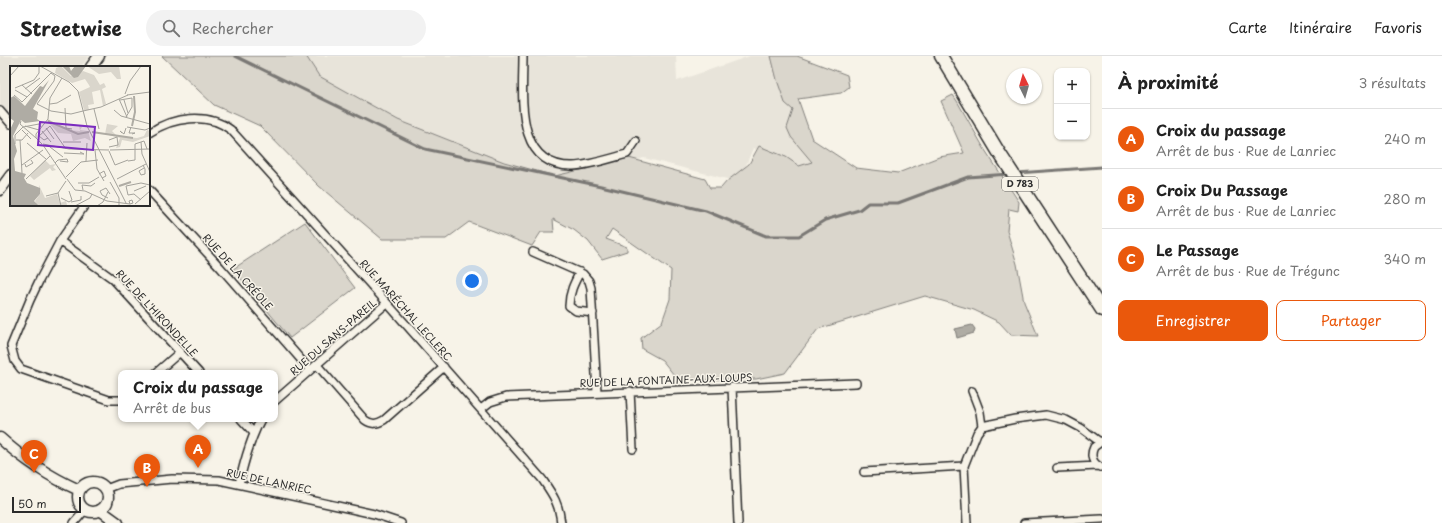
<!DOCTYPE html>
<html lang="fr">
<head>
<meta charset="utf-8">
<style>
  :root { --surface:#fff; --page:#f2f2f2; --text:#222; --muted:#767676; --line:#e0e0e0; --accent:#ea580c }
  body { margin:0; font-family:"Playpen Sans",sans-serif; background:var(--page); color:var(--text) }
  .controls { position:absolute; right:12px; top:12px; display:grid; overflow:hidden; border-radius:8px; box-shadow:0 1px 3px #0004 }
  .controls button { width:36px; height:36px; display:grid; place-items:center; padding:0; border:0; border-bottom:1px solid var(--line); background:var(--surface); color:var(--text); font:20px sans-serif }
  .compass { position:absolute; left:1006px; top:12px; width:36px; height:36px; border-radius:50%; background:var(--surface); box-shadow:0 1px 3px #0004; rotate:355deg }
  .scale { position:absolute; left:12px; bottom:10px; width:69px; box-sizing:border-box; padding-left:4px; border:2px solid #2b2b2b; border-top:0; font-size:11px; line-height:14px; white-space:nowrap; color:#2b2b2b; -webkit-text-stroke:3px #f7f3e8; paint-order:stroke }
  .you { position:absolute; left:472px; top:225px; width:14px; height:14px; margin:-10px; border:3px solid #fff; border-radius:50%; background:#1a73e8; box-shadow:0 0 0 6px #1a73e833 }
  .badge { display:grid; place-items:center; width:26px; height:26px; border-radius:50%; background:var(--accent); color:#fff; font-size:13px; font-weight:700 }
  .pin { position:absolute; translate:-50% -33px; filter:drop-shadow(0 1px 2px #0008) }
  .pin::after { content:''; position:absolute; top:21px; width:14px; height:12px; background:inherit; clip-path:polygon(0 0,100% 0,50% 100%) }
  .popup { position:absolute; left:118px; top:314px; width:160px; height:52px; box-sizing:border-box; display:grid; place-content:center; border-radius:8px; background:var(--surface); filter:drop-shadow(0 1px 3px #0005); font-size:13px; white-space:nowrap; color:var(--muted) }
  .popup b { font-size:15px; color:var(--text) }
  .popup::after { content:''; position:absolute; left:50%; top:100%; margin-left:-8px; border:8px solid transparent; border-top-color:var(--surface) }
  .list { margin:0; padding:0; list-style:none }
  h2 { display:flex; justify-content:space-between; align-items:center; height:52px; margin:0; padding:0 16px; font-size:17px }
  h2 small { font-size:13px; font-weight:400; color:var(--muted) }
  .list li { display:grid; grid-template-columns:26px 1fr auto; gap:12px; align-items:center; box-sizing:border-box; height:60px; padding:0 16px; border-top:1px solid var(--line) }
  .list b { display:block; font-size:15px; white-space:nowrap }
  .list p { margin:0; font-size:13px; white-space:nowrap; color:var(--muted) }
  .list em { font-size:13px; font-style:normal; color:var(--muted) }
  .actions { display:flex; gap:8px; padding:12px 16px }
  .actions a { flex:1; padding:9px 0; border:1px solid var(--accent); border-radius:8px; text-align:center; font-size:14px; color:var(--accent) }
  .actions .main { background:var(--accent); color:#fff }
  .icon { flex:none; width:22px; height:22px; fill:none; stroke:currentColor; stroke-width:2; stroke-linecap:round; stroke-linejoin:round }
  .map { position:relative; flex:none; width:1102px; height:467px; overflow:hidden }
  header { display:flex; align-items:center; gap:24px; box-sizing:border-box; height:56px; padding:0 20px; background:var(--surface); border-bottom:1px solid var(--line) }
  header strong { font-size:19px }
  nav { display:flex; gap:22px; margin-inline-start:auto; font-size:14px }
  .search { width:280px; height:36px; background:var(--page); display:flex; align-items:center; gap:10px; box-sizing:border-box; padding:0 14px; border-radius:22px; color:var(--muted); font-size:15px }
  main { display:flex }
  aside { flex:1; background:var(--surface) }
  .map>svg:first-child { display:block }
</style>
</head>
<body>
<header>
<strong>Streetwise</strong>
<div class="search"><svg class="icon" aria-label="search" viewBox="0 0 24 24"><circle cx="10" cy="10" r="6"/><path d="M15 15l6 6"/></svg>Rechercher</div>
<nav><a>Carte</a><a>Itinéraire</a><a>Favoris</a></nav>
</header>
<main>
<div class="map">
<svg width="1102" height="467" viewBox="0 0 1102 467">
  <rect width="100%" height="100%" fill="#f7f3e8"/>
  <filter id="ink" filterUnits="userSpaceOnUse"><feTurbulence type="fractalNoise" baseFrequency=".025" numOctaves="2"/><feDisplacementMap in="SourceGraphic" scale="8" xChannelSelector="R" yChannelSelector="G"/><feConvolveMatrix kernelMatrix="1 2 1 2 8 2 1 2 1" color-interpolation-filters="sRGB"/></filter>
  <g filter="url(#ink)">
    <!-- built -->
    <path fill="#e8e4da" d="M0,0h89l-8,11h-70v50l-11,-11z
      M306,0h370l1,25 73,-25h38l22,93 17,16 -22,3 -52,-20 -14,34 -95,-24 -84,25 -56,-21 -106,-42 -80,-44z"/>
    <!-- green -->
    <path fill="#dad6cc" stroke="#82807c" d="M162,0h144l13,20 79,44 106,42 51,14 74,-18 76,21 5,9h11l6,-7 22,-17 10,-18 27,11 13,9 13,-4 -21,-25 -4,-9 6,-18 -8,-7 -8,-23 -6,-24h26l50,19 2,12 -8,6 -43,6 14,40 44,29 42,5 41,-16 25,-4 -23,-52 12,-6 4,6 28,49 34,52 -1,9 -9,-2 -2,22 10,33 7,38 14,34 -27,-1 -12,-13 -25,-12 -49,-14 -107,33 -33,44 -29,6 -78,1 -16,-20 -20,-11 -1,-11 21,-16 8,-23 1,-29 -59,-41 -6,10 21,8v4l-25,8 -14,-18 -14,-11 -21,-11 1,13h-13l-9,14 -63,-24 -23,17h-64l-63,-53 -59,-60 -46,-21z
      M305,166l50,66 -65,50 -57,-69z"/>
    <!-- water -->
    <path fill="#afaca4" stroke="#7a7874" d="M972,269l3,4 -1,4 -17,5 -2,-9z"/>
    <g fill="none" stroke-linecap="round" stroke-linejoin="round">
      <!-- stream -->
      <path stroke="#7a7874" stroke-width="3" d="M235,0l190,93 176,37 105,25 60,25h33l26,-16 34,-10 9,-7h30l70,-26 41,-3
        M1017,117l85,-6"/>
      <!-- minor casing -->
      <g stroke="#2b2b2b" stroke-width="10">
        <path id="minor" d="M523,0c0,40 -9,111 50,110 14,0 39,-8 54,-12l9,-13
          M0,55l11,13
          M149,77c23,-16 59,-21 82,-3l156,173 155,176c11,16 17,24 19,44
          M149,134l71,77 90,103
          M85,149l-25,36 -20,38 -10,21 -19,46 4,15 6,8 88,31h12
          M60,185l53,38 86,94
          M533,196l50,22 6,7 2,7 6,104
          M580,216c-6,11 -11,21 -11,34l7,5 17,2
          M317,309l48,55c7,5 12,4 19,0l60,-53
          M156,317l24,-21
          M732,331l6,136
          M630,335l3,58
          M275,345l112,-98
          M481,353l9,-7 16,-5 350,-14
          M241,363l13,14
          M982,370l33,-7 31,-4 20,5 15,8 19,14
          M1100,411c-8,-4 -10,-12 -6,-20l8,-6
          M1057,412l41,-2
          M864,416l100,-6
          M239,428c5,-22 11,-45 22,-65
          M106,433l13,-5 53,-5 47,1 155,34 27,9
          M74,467l11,-13
          M967,467l-3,-57 13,-33 5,-7 -2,-14 -8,-21
          M1024,467l78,-4"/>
      </g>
      <!-- secondary casing -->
      <g stroke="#2b2b2b" stroke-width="13">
        <path id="secondary" d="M91,11l8,-11
          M0,134l11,-15
          M0,382c23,21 50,39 79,52
          M78 441a15 15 0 1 1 30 0a15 15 0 1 1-30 0Z
          M100,454l18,13"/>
      </g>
      <!-- primary casing -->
      <g stroke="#2b2b2b" stroke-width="15">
        <path id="primary" d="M941,0l57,95 104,159"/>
      </g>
      <!-- minor -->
      <use href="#minor" stroke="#f7f3e8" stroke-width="7"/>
      <!-- secondary -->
      <use href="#secondary" stroke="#f7f3e8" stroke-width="10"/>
      <!-- primary -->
      <use href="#primary" stroke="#f7f3e8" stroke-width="12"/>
    </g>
  </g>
  <g text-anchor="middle" stroke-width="3" stroke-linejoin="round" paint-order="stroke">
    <!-- shield labels -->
    <rect fill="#f7f3e8" stroke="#686764" stroke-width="1" x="1002" y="121" width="36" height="14" rx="3"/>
    <g font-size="9" font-weight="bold" fill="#2b2b2b">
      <text x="1020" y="131">D 783</text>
    </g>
    <!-- street labels -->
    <g font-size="10" fill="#2b2b2b" stroke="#f7f3e8">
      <text transform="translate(238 216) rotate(48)" y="4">RUE DE LA CRÉOLE</text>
      <text transform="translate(406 254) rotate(48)" y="4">RUE MARÉCHAL LECLERC</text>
      <text transform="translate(157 257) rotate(47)" y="4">RUE DE L'HIRONDELLE</text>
      <text transform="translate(333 281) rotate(-41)" y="4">RUE DU SANS-PAREIL</text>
      <text transform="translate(666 324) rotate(-2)" y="4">RUE DE LA FONTAINE-AUX-LOUPS</text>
      <text transform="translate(269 425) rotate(12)" y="4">RUE DE LANRIEC</text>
    </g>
  </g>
  <!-- overview -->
  <g transform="translate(10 10)">
    <rect width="140" height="140" fill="#f7f3e8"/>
    <path d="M51,0l10,10 12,-5 11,4 6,10 4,-2 2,4 -4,2 4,15 -3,2 -3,-16 -8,2 2,12 -6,1 1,5h-5l-5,-18 11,-5 -1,-2 -4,-6 -13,4 -17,-10 1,-5zM77,0h32l2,13h-4l-6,-7 -12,2zM38,53l19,11 13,1 -1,-6 3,2 -2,3 8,1 3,10 -6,-3 -12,3 -2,-7 -13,-1 -11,-12zM97,58l11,2 -6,5 5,5 20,2 7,-2 3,-6 3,1v5l-17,6 -11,-2 -2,7 -4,1 4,-10 -15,-4zM35,94l5,5 6,-1 -3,3 3,3 -4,1 -2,-3 -16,12 -4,-4zM29,119l6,13 12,-4 3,9 6,-2 1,4 -30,1 -2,-5 5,-7z" fill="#dad6cc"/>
    <path d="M52,0h7l2,5 4,-5h11l-8,11 -4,1zM39,14l-16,29 5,3 -1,7 3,2 -15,2 -4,-3 -8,16 4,15 -3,8 1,12 11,3 -2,4 3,5 13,5v6l-6,7 4,4 -28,1v-76l4,-9 -4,-3v-20l4,-2 11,10 15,-20 3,1z" fill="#afaca4"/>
    <path fill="none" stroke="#afaca4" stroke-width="2" d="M0,44l7,8 -7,20M38,55l30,13 11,-2M122,60l3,-14 -1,-16M82,66l41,6M109,120l12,-4"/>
    <path fill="none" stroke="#a5a39c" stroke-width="1" d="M30,0l29,16 9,9 9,35 39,77M0,10l9,-10M12,19l10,9M5,22l19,-8 5,-7v-7M15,23l15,-11M5,24l12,7M115,28l5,-13 11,-15M4,29l8,7 5,-5M117,29l23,-3M17,31l24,-24 4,3 -1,5 -17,23 14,7 20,3 12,-3M109,33l8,18M110,34l12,-2v9l-6,10M114,34l4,13M40,38l7,-1 14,-8M55,42l1,20 6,1M84,43l5,20M104,44l7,6 29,8M73,45l18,-4 27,-12M11,55l-1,3 16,14M15,60l14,4M13,61l16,-3 2,3M117,61l18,3 5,-2M121,61l-2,6h6l-3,1M36,62l8,11M12,64l9,9M32,65l9,11M112,67l-2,-2 4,3 2,-6M38,72l-4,2 -5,-4 11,-10 16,23M6,74h6l6,-7M10,74l2,33M99,74l8,-3 1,8 -9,2M53,76h18M131,76l1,12 8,18M17,77l19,16M5,78v-9l8,-8M32,78l-6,-6v-4l12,-15 2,-21 12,-20M33,78l26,5 40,1M33,79l23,34M40,81l13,10M85,84l2,19 7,12M100,84l40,-1M99,85l6,14 13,-5M54,87l20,1 -4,-2M76,95l1,-18M118,95l7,-1v-16l9,-3 3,8M45,97l3,-3 9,-1 1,3 -8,-1M15,98l1,3 7,-4 -2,-3M12,99l21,-15M133,99l2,4v5l-4,1 -2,-4 5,-3M89,108l5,-3 2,5 -4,2M56,111l15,-15 17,-2M16,113l24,-23M57,113l8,11 10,1 22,10 23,3M107,113l29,-15M100,116l9,16v8M68,117h11l10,-6M73,124l-1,-5 9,1 4,-3M124,125l12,-5M48,127l8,-12M48,127l3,13M36,130l12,-3M51,132l8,4 3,-2 -3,-9M98,132l-6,-3 -2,-4 6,-3 4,6M122,134l1,3 -3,1 -1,-3zM131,134l-7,-6 -6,1 -2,-9 15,-3 9,2M61,136l10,-2v-4M125,138l15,-13M65,140l15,-8 2,-4M87,140l6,-4 5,-10"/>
    <path fill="#7b2cbf" fill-opacity="0.15" stroke="#7b2cbf" stroke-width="2" d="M30,56l55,5 -2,23 -55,-5z"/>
    <rect width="140" height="140" fill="none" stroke="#2b2b2b" stroke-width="2"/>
  </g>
</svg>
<div class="controls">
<button>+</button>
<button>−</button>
</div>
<svg class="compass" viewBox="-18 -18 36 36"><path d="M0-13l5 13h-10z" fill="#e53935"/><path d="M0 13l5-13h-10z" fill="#767676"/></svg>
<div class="scale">50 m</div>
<div class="you"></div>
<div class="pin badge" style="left:198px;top:412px">A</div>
<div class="popup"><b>Croix du passage</b>Arrêt de bus</div>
<div class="pin badge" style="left:147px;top:431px">B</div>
<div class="pin badge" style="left:34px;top:417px">C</div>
</div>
<aside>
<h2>À proximité<small>3 résultats</small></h2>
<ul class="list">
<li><span class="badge">A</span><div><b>Croix du passage</b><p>Arrêt de bus · Rue de Lanriec</p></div><em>240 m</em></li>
<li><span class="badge">B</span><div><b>Croix Du Passage</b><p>Arrêt de bus · Rue de Lanriec</p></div><em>280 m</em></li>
<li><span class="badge">C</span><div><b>Le Passage</b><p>Arrêt de bus · Rue de Trégunc</p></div><em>340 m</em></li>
</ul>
<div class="actions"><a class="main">Enregistrer</a><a>Partager</a></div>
</aside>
</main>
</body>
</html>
